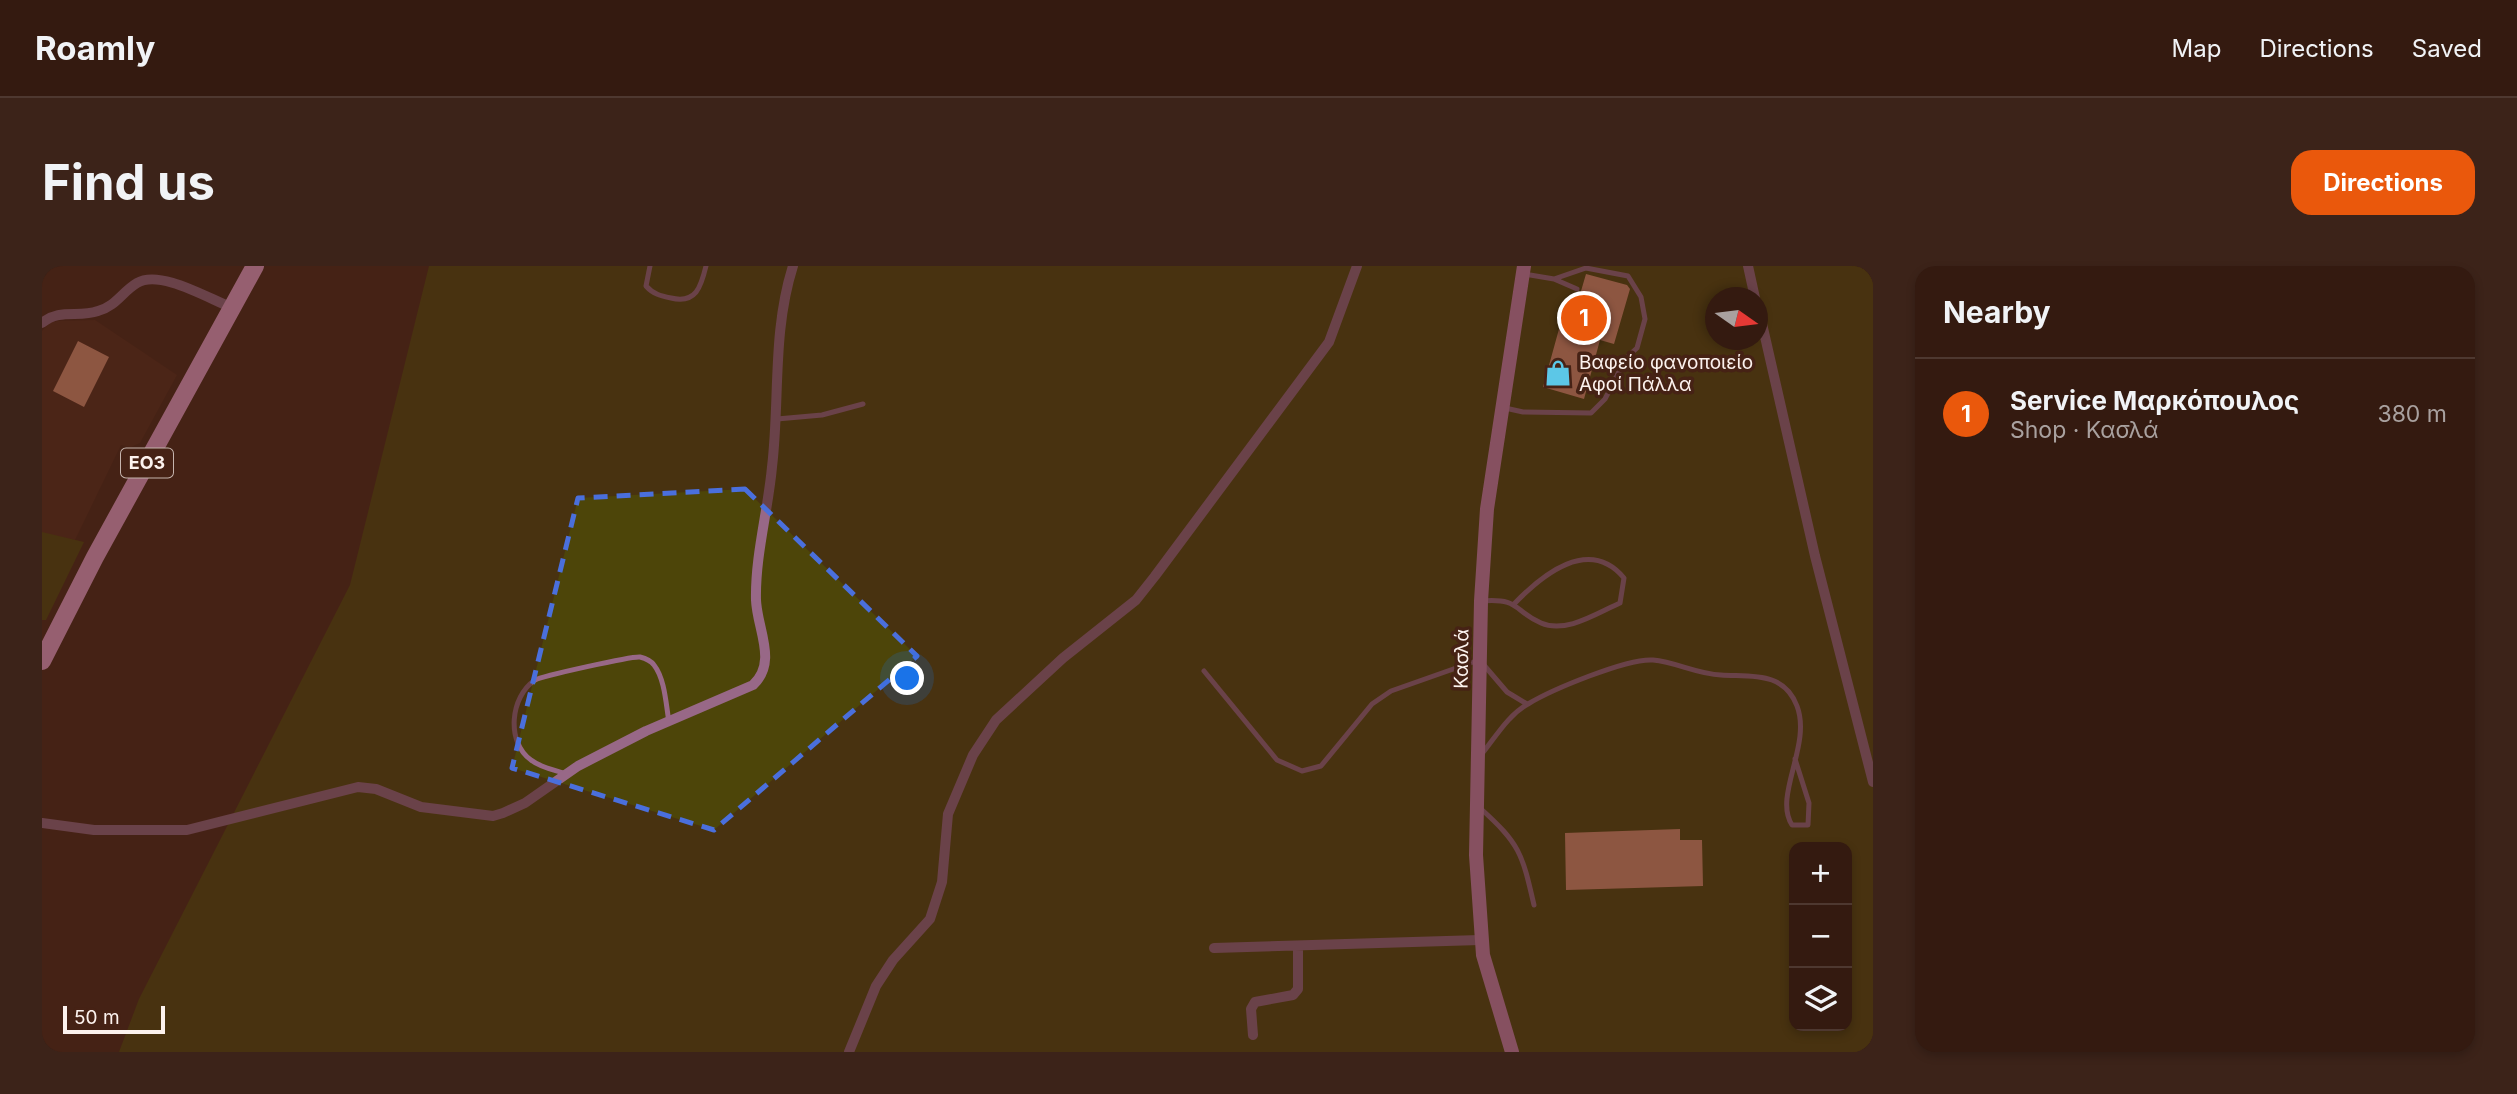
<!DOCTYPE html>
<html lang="en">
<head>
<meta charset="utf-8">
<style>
  :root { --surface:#341a10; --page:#3c2319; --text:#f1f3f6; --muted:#a9a19f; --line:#4e3830; --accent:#ea580c }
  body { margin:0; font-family:Inter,sans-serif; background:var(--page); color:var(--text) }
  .controls { position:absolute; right:21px; bottom:21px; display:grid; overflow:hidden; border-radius:14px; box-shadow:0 4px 10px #0003 }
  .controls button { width:63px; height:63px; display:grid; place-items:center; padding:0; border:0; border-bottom:2px solid var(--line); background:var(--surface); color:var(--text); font:35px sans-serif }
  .compass { position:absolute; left:1663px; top:21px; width:63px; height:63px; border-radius:50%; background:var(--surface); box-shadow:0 4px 10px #0003; rotate:104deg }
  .scale { position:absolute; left:21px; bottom:18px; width:102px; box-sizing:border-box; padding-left:7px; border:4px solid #fcf2ee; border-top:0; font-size:19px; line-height:24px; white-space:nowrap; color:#fcf2ee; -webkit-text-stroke:5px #462215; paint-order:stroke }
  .you { position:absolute; left:866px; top:413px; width:24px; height:24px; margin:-18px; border:5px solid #fff; border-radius:50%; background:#1a73e8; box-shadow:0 0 0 10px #1a73e833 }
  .badge { display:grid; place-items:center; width:46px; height:46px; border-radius:50%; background:var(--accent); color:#fff; font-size:23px; font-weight:700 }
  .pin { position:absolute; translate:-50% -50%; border:4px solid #fff; box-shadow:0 2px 7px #0006 }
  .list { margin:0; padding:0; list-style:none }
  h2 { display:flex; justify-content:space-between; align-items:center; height:91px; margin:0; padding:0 28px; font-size:30px }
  h2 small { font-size:23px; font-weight:400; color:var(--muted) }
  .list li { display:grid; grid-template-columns:46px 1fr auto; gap:21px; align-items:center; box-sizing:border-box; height:112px; padding:0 28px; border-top:2px solid var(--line) }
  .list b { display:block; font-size:26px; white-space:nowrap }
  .list p { margin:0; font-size:23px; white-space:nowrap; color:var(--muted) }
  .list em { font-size:23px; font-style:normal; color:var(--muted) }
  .icon { flex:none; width:38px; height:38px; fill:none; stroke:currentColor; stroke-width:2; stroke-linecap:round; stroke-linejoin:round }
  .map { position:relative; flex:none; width:1831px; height:786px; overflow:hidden; border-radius:21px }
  header { display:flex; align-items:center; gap:42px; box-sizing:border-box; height:98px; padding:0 35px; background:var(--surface); border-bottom:2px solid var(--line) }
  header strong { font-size:33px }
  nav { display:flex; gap:38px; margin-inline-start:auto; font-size:24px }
  .intro { display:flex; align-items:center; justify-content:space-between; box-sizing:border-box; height:168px; padding:0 42px }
  h1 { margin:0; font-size:49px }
  .button { padding:18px 32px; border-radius:21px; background:var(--accent); color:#fff; font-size:24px; font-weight:700 }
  main { display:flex; gap:42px; padding:0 42px }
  aside { flex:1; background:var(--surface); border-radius:21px; box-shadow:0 4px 10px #0003 }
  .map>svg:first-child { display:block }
</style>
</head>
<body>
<header>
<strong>Roamly</strong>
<nav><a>Map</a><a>Directions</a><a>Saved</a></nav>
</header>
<div class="intro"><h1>Find us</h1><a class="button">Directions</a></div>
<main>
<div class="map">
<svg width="1831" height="786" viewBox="0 0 1831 786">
  <rect width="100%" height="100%" fill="#462215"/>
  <!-- built -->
  <path fill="#532819" d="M53,54l82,55 -37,68 -9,4 -10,-2 -46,95 -33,-7v-202l7,-8 9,-2z"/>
  <!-- green -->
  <path fill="#4d4509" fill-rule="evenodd" d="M387,0h1444v786h-1754l20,-53 211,-414zM1674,32h42v42h-42zM1752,581h53v179h-53z
    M0,266l42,10 -38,78h-4z"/>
  <!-- building -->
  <path fill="#e59477" d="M1544,8l41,11 3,4 -16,55 -14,-4 -16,59 -41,-12 16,-58 10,3z
    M36,75l31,16 -25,50 -31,-16z
    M1638,563v11h22l1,46 -137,4 -1,-57z"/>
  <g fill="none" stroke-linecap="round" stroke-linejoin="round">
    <!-- lane -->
    <path stroke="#986887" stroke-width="5" d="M608,0l-4,20c7,8 15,10 25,12 25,6 30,-11 35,-32
      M1482,8l30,5 23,10
      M1463,142l18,4 68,1 14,-14 21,-41 11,-10 8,-29 -4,-22 -13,-21 -42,-8 -32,11
      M735,153l45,-4 41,-11
      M1439,335c40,-3 31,9 60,22 25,11 56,-10 79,-20l4,-25c-35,-42 -82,-3 -110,26
      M1441,398l24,28 20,12
      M1162,405l73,89 25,11 19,-5 51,-62 19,-13 85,-30
      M1439,489c14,-17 27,-40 47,-51 23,-14 99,-46 125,-44 23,2 44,14 68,15 30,2 63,-4 76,31 15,39 -24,90 -5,119h16l1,-22 -14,-44
      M525,508c-12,-4 -26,-6 -36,-14 -25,-18 -21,-63 4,-80 7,-4 97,-24 105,-23 4,1 11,4 14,8 11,14 12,40 15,57
      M1438,542c40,36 42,45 54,97"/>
    <!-- street -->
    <path stroke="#986887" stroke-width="10" d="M1706,0l7,32
      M1716,40l57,250 58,226
      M0,57c18,-15 36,-5 56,-12 18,-5 24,-19 39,-28 23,-14 72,16 96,25
      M0,557l52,7h93l171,-43 18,2 45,18 72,9 10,-3 22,-10 53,-37 68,-35 107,-46c25,-23 4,-56 3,-85 -1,-44 12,-89 16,-133 8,-67 0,-135 21,-201
      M1172,682l266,-8
      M1211,769l-2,-26 4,-7 38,-7 5,-6v-42
      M807,786l27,-66 17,-26 37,-41 12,-37 6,-68 25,-59 23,-35 67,-62 73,-58 19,-24 174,-234 28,-76"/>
    <!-- secondary -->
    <path stroke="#d488ba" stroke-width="14" d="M1470,786l-29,-97 -7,-100 5,-254 6,-92 37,-243"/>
    <!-- primary -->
    <path stroke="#f8a9dd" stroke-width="18" d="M0,395l53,-104 160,-291"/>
  </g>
  <!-- marked area -->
  <path d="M0 0H1831V786H0ZM703,223l172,167 -203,174 -202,-62 66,-270z" fill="#462215" fill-opacity=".55" fill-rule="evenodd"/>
  <path fill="none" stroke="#4a6fdc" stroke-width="5" stroke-dasharray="14 9" stroke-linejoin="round" d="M703,223l172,167 -203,174 -202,-62 66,-270z"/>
  <!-- icons -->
  <defs>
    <g id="shop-bare" transform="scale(2.1)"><path d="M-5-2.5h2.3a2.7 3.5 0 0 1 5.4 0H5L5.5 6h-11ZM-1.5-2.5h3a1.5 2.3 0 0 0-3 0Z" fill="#5cc7e7" stroke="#462215" stroke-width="2.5" paint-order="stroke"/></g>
  </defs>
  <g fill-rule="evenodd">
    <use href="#shop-bare" x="1516" y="107"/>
  </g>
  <g text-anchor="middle" stroke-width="7" stroke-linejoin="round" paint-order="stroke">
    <!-- shield labels -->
    <rect fill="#462215" stroke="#c5b4ad" stroke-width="2" x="79" y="182.5" width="52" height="29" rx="5"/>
    <g font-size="18" font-weight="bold" fill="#fcf2ee">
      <text x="105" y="203">ΕΟ3</text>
    </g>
    <!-- poi labels -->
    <g font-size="19" fill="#fcf2ee" stroke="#462215" text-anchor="start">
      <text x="1537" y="103">Βαφείο φανοποιείο<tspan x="1537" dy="22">Αφοί Πάλλα</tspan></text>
    </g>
    <!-- street labels -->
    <g font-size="19" fill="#fcf2ee" stroke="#462215">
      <text transform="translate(1419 393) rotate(-89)" y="7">Κασλά</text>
    </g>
  </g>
</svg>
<div class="controls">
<button>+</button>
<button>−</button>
<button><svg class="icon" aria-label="layers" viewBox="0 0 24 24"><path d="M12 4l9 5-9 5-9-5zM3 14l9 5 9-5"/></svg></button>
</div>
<svg class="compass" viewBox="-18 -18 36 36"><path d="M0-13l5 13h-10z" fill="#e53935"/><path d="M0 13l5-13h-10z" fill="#a9a19f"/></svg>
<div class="scale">50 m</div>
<div class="you"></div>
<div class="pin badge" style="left:1542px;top:52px">1</div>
</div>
<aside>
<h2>Nearby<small></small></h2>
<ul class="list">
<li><span class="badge">1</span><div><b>Service Μαρκόπουλος</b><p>Shop · Κασλά</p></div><em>380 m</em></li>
</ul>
</aside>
</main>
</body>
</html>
